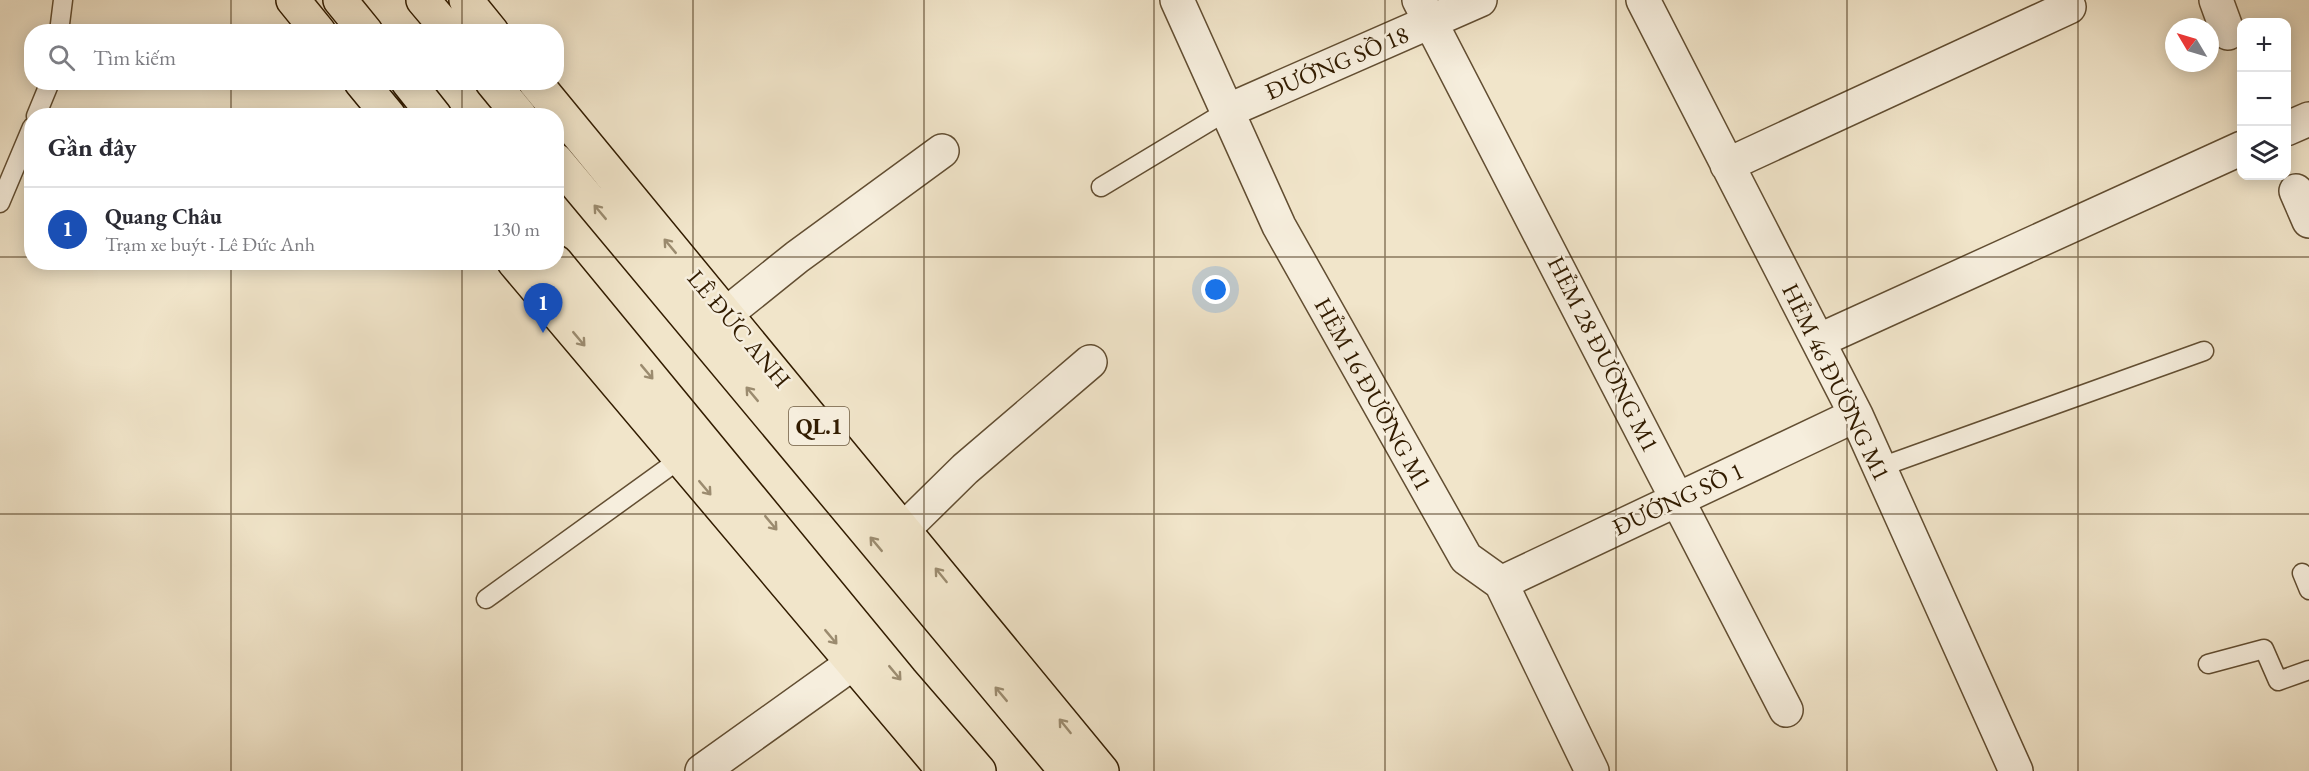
<!DOCTYPE html>
<html lang="vi">
<head>
<meta charset="utf-8">
<style>
  :root { --surface:#fff; --page:#f2f2f3; --text:#2b2b33; --muted:#7c7c81; --line:#e1e1e2; --accent:#8f2418 }
  body { margin:0; font-family:"EB Garamond",serif; background:var(--page); color:var(--text) }
  .controls { position:absolute; right:18px; top:18px; display:grid; overflow:hidden; border-radius:12px; box-shadow:0 3px 15px #0003 }
  .controls button { width:54px; height:54px; display:grid; place-items:center; padding:0; border:0; border-bottom:2px solid var(--line); background:var(--surface); color:var(--text); font:30px sans-serif }
  .compass { position:absolute; left:2165px; top:18px; width:54px; height:54px; border-radius:50%; background:var(--surface); box-shadow:0 3px 15px #0003; rotate:308deg }
  .you { position:absolute; left:1216px; top:290px; width:21px; height:21px; margin:-15px; border:4px solid #fff; border-radius:50%; background:#1a73e8; box-shadow:0 0 0 9px #1a73e833 }
  .badge { display:grid; place-items:center; width:39px; height:39px; border-radius:50%; background:var(--accent); color:#fff; font-size:20px; font-weight:700 }
  .pin { position:absolute; translate:-50% -50px; filter:drop-shadow(0 2px 3px #0008) }
  .pin::after { content:''; position:absolute; top:32px; width:21px; height:18px; background:inherit; clip-path:polygon(0 0,100% 0,50% 100%) }
  .list { margin:0; padding:0; list-style:none }
  h2 { display:flex; justify-content:space-between; align-items:center; height:78px; margin:0; padding:0 24px; font-size:26px }
  h2 small { font-size:20px; font-weight:400; color:var(--muted) }
  .list li { display:grid; grid-template-columns:39px 1fr auto; gap:18px; align-items:center; box-sizing:border-box; height:84px; padding:0 24px; border-top:2px solid var(--line) }
  .list b { display:block; font-size:22px; white-space:nowrap }
  .list p { margin:0; font-size:20px; white-space:nowrap; color:var(--muted) }
  .list em { font-size:20px; font-style:normal; color:var(--muted) }
  .icon { flex:none; width:33px; height:33px; fill:none; stroke:currentColor; stroke-width:2; stroke-linecap:round; stroke-linejoin:round }
  .map { position:relative; flex:none; width:2309px; height:771px; overflow:hidden }
  .search { position:absolute; background:var(--surface); box-shadow:0 3px 15px #0003; left:24px; top:24px; width:540px; height:66px; display:flex; align-items:center; gap:15px; box-sizing:border-box; padding:0 21px; border-radius:24px; color:var(--muted); font-size:22px }
  .panel { position:absolute; background:var(--surface); box-shadow:0 3px 15px #0003; left:24px; top:108px; width:540px; height:162px; border-radius:24px }
  .map>svg:first-child { display:block }
</style>
</head>
<body>
<div class="map">
<svg width="2309" height="771" viewBox="0 0 2309 771">
  <rect width="100%" height="100%" fill="#f1e5ca"/>
  <filter id="stains"><feTurbulence type="fractalNoise" baseFrequency=".00333" numOctaves="4"/><feColorMatrix values="0 0 0 0 .2 0 0 0 0 .09 0 0 0 0 .02 0 0 0 .5 -.17"/></filter>
  <radialGradient id="worn" r=".72"><stop offset=".6" stop-color="#630" stop-opacity="0"/><stop offset="1" stop-color="#630" stop-opacity=".3"/></radialGradient>
  <g fill="none" stroke-linecap="round" stroke-linejoin="round">
    <!-- lane casing -->
    <g stroke="#624e32" stroke-width="21">
      <path id="lane" d="M59,32l4,-32
        M36,116l14,-34
        M1101,187l126,-76
        M0,203l32,-76
        M1878,468l326,-117
        M2302,573l7,17
        M486,599l194,-140
        M2208,664l56,-15 14,32 31,-11"/>
    </g>
    <!-- street casing -->
    <g stroke="#624e32" stroke-width="36">
      <path id="street" d="M1177,0l102,226 187,332 35,25 91,188
        M1419,0l367,710
        M1643,0l213,415 160,356
        M2216,0l12,33
        M1227,111l253,-111
        M2286,129l23,-10
        M1727,165l342,-158
        M2296,191l13,30
        M726,314l71,-57 145,-106
        M1818,341l424,-193
        M904,529l61,-60 125,-107
        M1501,583l355,-168
        M702,771l151,-108"/>
    </g>
    <!-- highway casing -->
    <g stroke="#321c00" stroke-width="36">
      <path id="highway" d="M293,0l26,32
        M340,0l26,32
        M423,0l27,32
        M466,0l26,32
        M361,82l28,34
        M408,82l27,34
        M492,82l28,34
        M535,82l567,689
        M556,160l510,611
        M514,262l430,509
        M556,262l345,419 78,90"/>
    </g>
    <!-- lane -->
    <use href="#lane" stroke="#f6eedd" stroke-width="18"/>
    <!-- street -->
    <use href="#street" stroke="#f6eedd" stroke-width="33"/>
    <!-- highway -->
    <use href="#highway" stroke="#f1e5ca" stroke-width="33"/>
  </g>
  <!-- one-way arrows -->
  <defs><path id="oneway-shaft" d="M-6 0H5M1.5-3L5.5 0L1.5 3" fill="none" stroke-width="1.6" stroke-linecap="round" stroke-linejoin="round" transform="scale(1.5)"/></defs>
  <g stroke="#9b8b6f">
    <use href="#oneway-shaft" transform="translate(600 212) rotate(-130)"/>
    <use href="#oneway-shaft" transform="translate(670 246) rotate(-130)"/>
    <use href="#oneway-shaft" transform="translate(579 339) rotate(50)"/>
    <use href="#oneway-shaft" transform="translate(647 372) rotate(50)"/>
    <use href="#oneway-shaft" transform="translate(752 394) rotate(-130)"/>
    <use href="#oneway-shaft" transform="translate(705 488) rotate(50)"/>
    <use href="#oneway-shaft" transform="translate(771 523) rotate(50)"/>
    <use href="#oneway-shaft" transform="translate(876 544) rotate(-130)"/>
    <use href="#oneway-shaft" transform="translate(941 575) rotate(-129)"/>
    <use href="#oneway-shaft" transform="translate(831 637) rotate(50)"/>
    <use href="#oneway-shaft" transform="translate(895 673) rotate(50)"/>
    <use href="#oneway-shaft" transform="translate(1001 694) rotate(-130)"/>
    <use href="#oneway-shaft" transform="translate(1065 726) rotate(-129)"/>
  </g>
  <!-- grid -->
  <path fill="none" stroke="#321c00" stroke-width="1.5" stroke-opacity="0.55" d="M231,0v32M462,0v32M693,0v771M924,0v771M1154,0v771M1385,0v771M1616,0v771M1847,0v771M2078,0v771M231,82v34M462,82v34M0,257h32M556,257h1753M231,262v509M462,262v509M0,514h2309"/>
  <g text-anchor="middle" stroke-width="5" stroke-linejoin="round" paint-order="stroke">
    <!-- shield labels -->
    <rect fill="#f6eedd" stroke="#6d5b42" stroke-width="1.5" x="789" y="407" width="60" height="38" rx="4.5"/>
    <g font-size="22" font-weight="bold" fill="#321c00">
      <text x="819" y="434">QL.1</text>
    </g>
    <!-- street labels -->
    <g font-size="24" fill="#321c00" stroke="#f6eedd">
      <text transform="translate(1337 63) rotate(-23)" y="8">ĐƯỚNG SỒ 18</text>
      <text transform="translate(739 329) rotate(50)" y="8">LÊ ĐỨC ANH</text>
      <text transform="translate(1603 354) rotate(63)" y="8">HẺM 28 ĐƯỜNG M1</text>
      <text transform="translate(1836 382) rotate(64)" y="8">HẺM 46 ĐƯỜNG M1</text>
      <text transform="translate(1373 394) rotate(61)" y="8">HẺM 16 ĐƯỜNG M1</text>
      <text transform="translate(1678 499) rotate(-25)" y="8">ĐƯỚNG SỒ 1</text>
    </g>
  </g>
  <rect width="100%" height="100%" filter="url(#stains)"/>
  <rect width="100%" height="100%" fill="url(#worn)"/>
</svg>
<div class="controls">
<button>+</button>
<button>−</button>
<button><svg class="icon" aria-label="layers" viewBox="0 0 24 24"><path d="M12 4l9 5-9 5-9-5zM3 14l9 5 9-5"/></svg></button>
</div>
<svg class="compass" viewBox="-18 -18 36 36"><path d="M0-13l5 13h-10z" fill="#e53935"/><path d="M0 13l5-13h-10z" fill="#7c7c81"/></svg>
<div class="you"></div>
<div class="pin badge" style="left:543px;top:333px;background:#1a4fb4">1</div>
<div class="search"><svg class="icon" aria-label="search" viewBox="0 0 24 24"><circle cx="10" cy="10" r="6"/><path d="M15 15l6 6"/></svg>Tìm kiếm</div>
<section class="panel">
<h2>Gần đây<small></small></h2>
<ul class="list">
<li><span class="badge" style="background:#1a4fb4">1</span><div><b>Quang Châu</b><p>Trạm xe buýt · Lê Đức Anh</p></div><em>130 m</em></li>
</ul>
</section>
</div>
</body>
</html>
